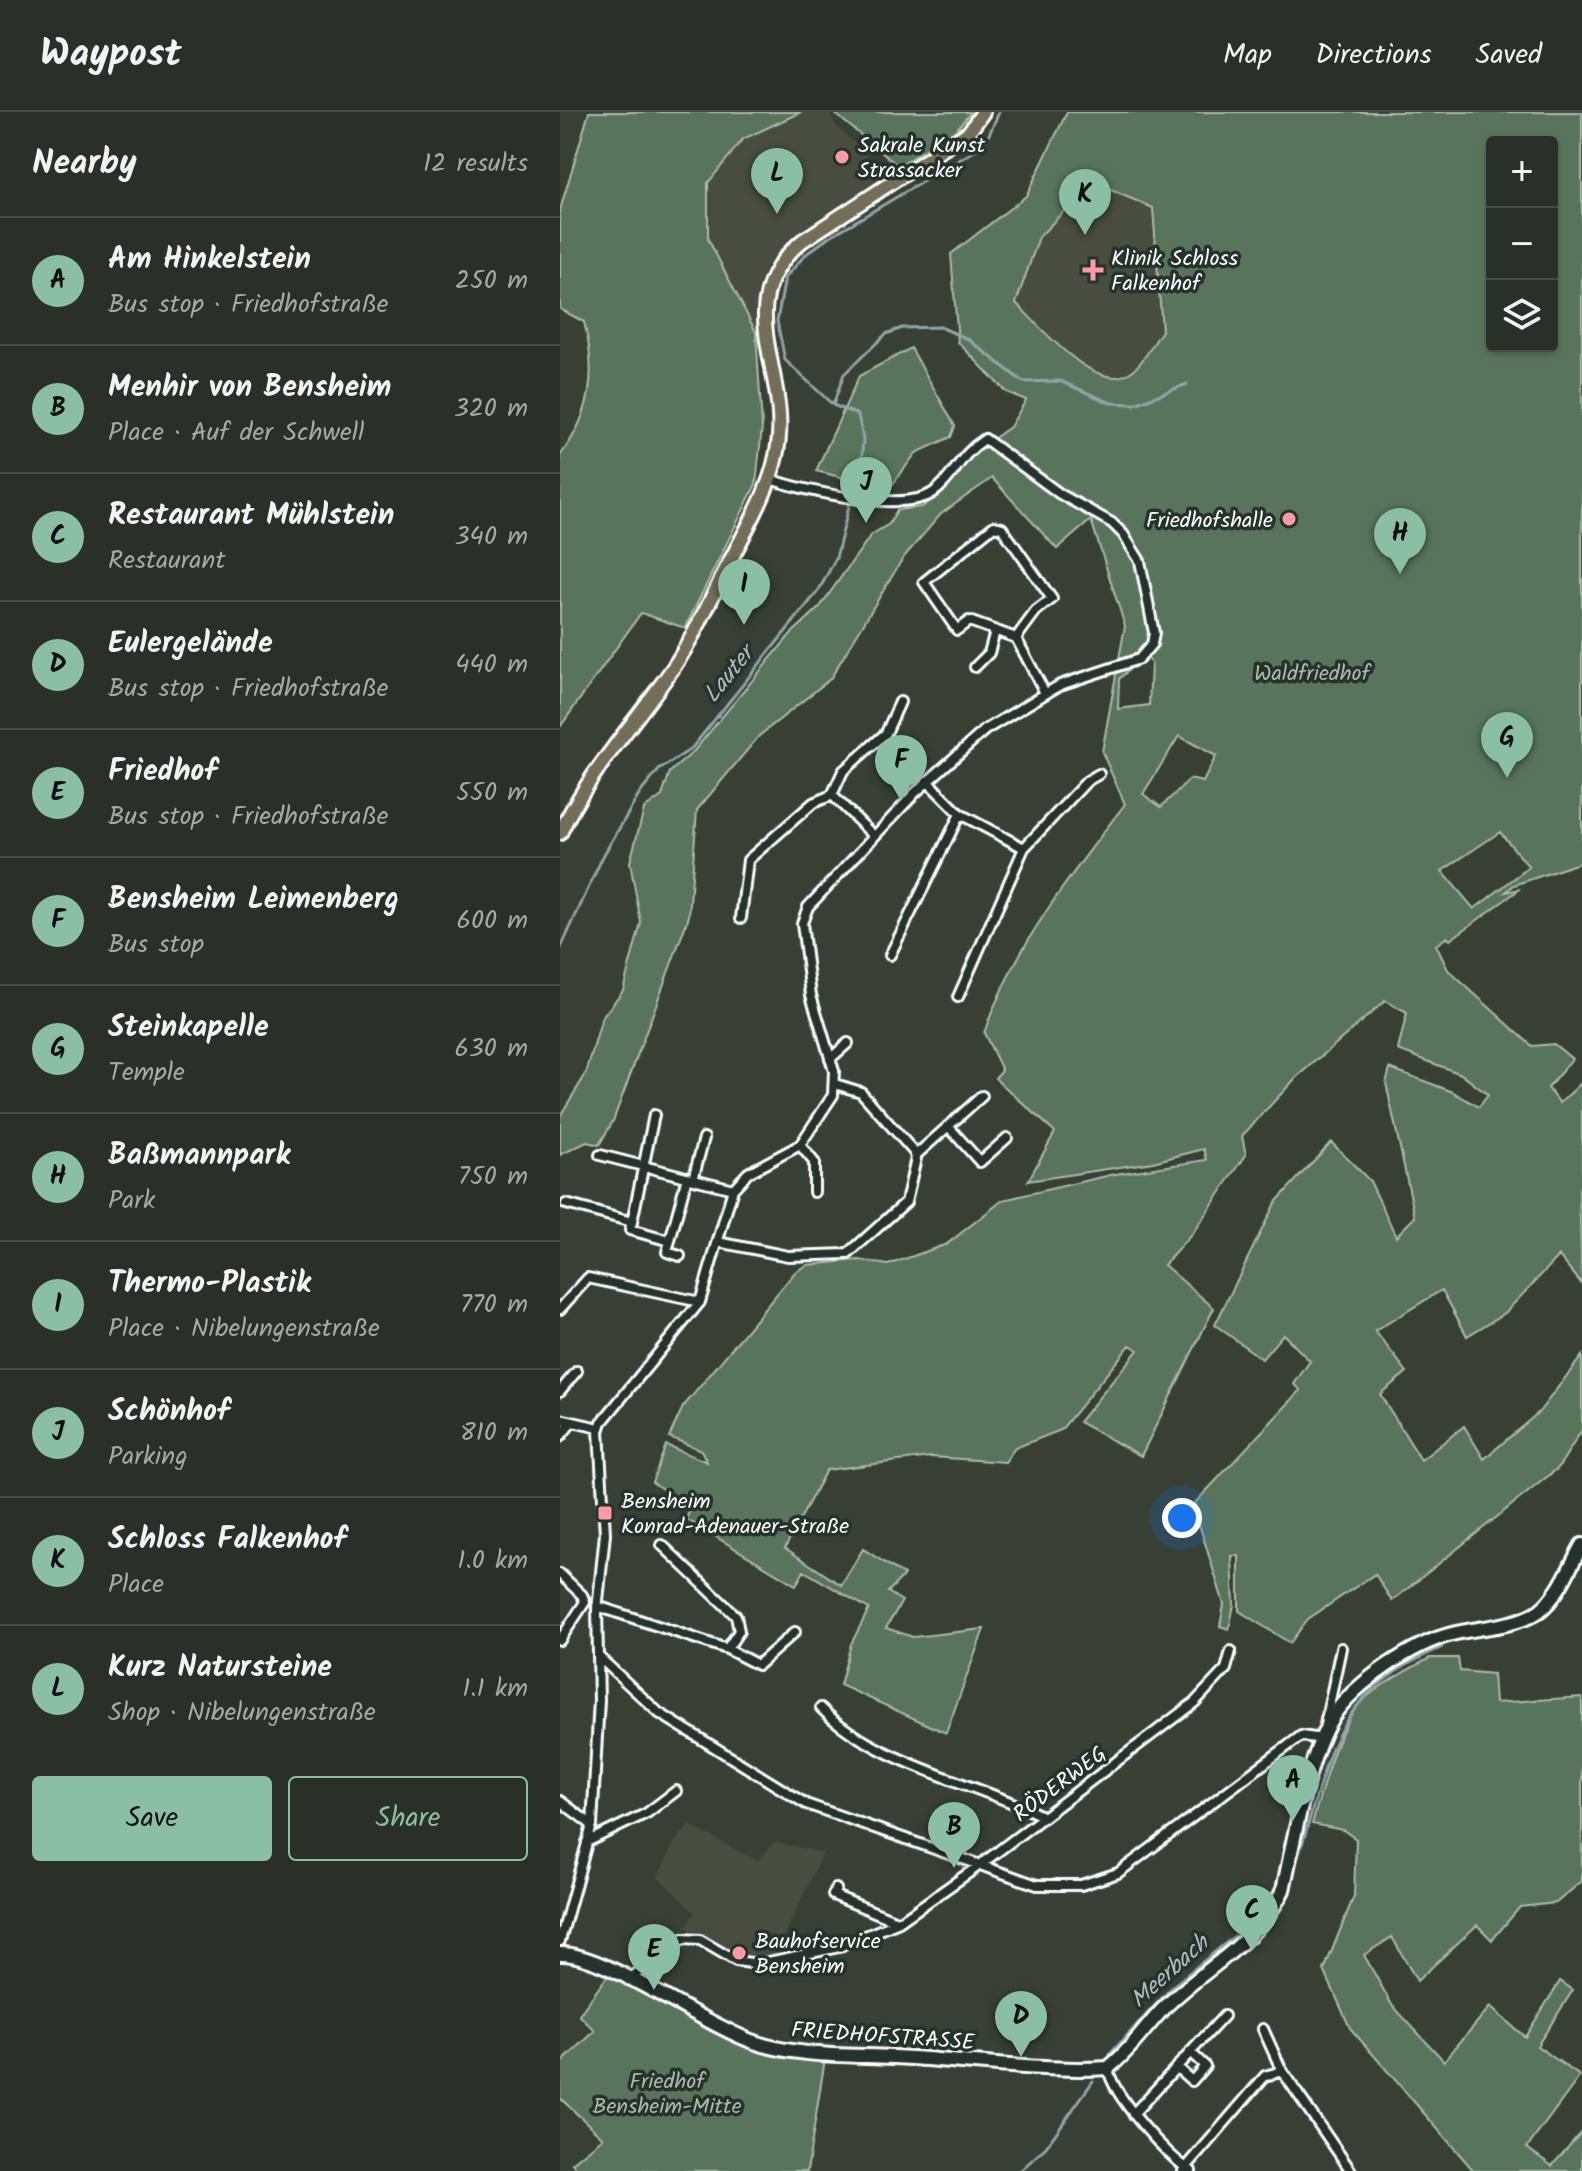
<!DOCTYPE html>
<html lang="en">
<head>
<meta charset="utf-8">
<style>
  :root { --surface:#2a3028; --page:#363c34; --text:#f1f3f6; --muted:#a5a9a8; --line:#464b45; --accent:#8abfa5 }
  body { margin:0; font-family:Kalam,sans-serif; background:var(--page); color:var(--text) }
  .controls { position:absolute; right:24px; top:24px; display:grid; overflow:hidden; border-radius:8px; box-shadow:0 2px 6px #0004 }
  .controls button { width:72px; height:72px; display:grid; place-items:center; padding:0; border:0; border-bottom:2px solid var(--line); background:var(--surface); color:var(--text); font:40px sans-serif }
  .you { position:absolute; left:622px; top:1406px; width:28px; height:28px; margin:-20px; border:6px solid #fff; border-radius:50%; background:#1a73e8; box-shadow:0 0 0 12px #1a73e833 }
  .badge { display:grid; place-items:center; width:52px; height:52px; border-radius:50%; background:var(--accent); color:#111; font-size:26px; font-weight:700 }
  .pin { position:absolute; translate:-50% -66px; filter:drop-shadow(0 2px 4px #0008) }
  .pin::after { content:''; position:absolute; top:42px; width:28px; height:24px; background:inherit; clip-path:polygon(0 0,100% 0,50% 100%) }
  .list { margin:0; padding:0; list-style:none }
  h2 { display:flex; justify-content:space-between; align-items:center; height:104px; margin:0; padding:0 32px; font-size:34px }
  h2 small { font-size:26px; font-weight:400; color:var(--muted) }
  .list li { display:grid; grid-template-columns:52px 1fr auto; gap:24px; align-items:center; box-sizing:border-box; height:128px; padding:0 32px; border-top:2px solid var(--line) }
  .list b { display:block; font-size:30px; white-space:nowrap }
  .list p { margin:0; font-size:26px; white-space:nowrap; color:var(--muted) }
  .list em { font-size:26px; font-style:normal; color:var(--muted) }
  .actions { display:flex; gap:16px; padding:24px 32px }
  .actions a { flex:1; padding:18px 0; border:2px solid var(--accent); border-radius:8px; text-align:center; font-size:28px; color:var(--accent) }
  .actions .main { background:var(--accent); color:#111 }
  .icon { flex:none; width:44px; height:44px; fill:none; stroke:currentColor; stroke-width:2; stroke-linecap:round; stroke-linejoin:round }
  .map { position:relative; flex:none; width:1022px; height:2059px; overflow:hidden }
  header { display:flex; align-items:center; gap:48px; box-sizing:border-box; height:112px; padding:0 40px; background:var(--surface); border-bottom:2px solid var(--line) }
  header strong { font-size:38px }
  nav { display:flex; gap:44px; margin-inline-start:auto; font-size:28px }
  main { display:flex }
  aside { flex:1; background:var(--surface) }
  .map>svg:first-child { display:block }
</style>
</head>
<body>
<header>
<strong>Waypost</strong>
<nav><a>Map</a><a>Directions</a><a>Saved</a></nav>
</header>
<main>
<aside>
<h2>Nearby<small>12 results</small></h2>
<ul class="list">
<li><span class="badge">A</span><div><b>Am Hinkelstein</b><p>Bus stop · Friedhofstraße</p></div><em>250 m</em></li>
<li><span class="badge">B</span><div><b>Menhir von Bensheim</b><p>Place · Auf der Schwell</p></div><em>320 m</em></li>
<li><span class="badge">C</span><div><b>Restaurant Mühlstein</b><p>Restaurant</p></div><em>340 m</em></li>
<li><span class="badge">D</span><div><b>Eulergelände</b><p>Bus stop · Friedhofstraße</p></div><em>440 m</em></li>
<li><span class="badge">E</span><div><b>Friedhof</b><p>Bus stop · Friedhofstraße</p></div><em>550 m</em></li>
<li><span class="badge">F</span><div><b>Bensheim Leimenberg</b><p>Bus stop</p></div><em>600 m</em></li>
<li><span class="badge">G</span><div><b>Steinkapelle</b><p>Temple</p></div><em>630 m</em></li>
<li><span class="badge">H</span><div><b>Baßmannpark</b><p>Park</p></div><em>750 m</em></li>
<li><span class="badge">I</span><div><b>Thermo-Plastik</b><p>Place · Nibelungenstraße</p></div><em>770 m</em></li>
<li><span class="badge">J</span><div><b>Schönhof</b><p>Parking</p></div><em>810 m</em></li>
<li><span class="badge">K</span><div><b>Schloss Falkenhof</b><p>Place</p></div><em>1.0 km</em></li>
<li><span class="badge">L</span><div><b>Kurz Natursteine</b><p>Shop · Nibelungenstraße</p></div><em>1.1 km</em></li>
</ul>
<div class="actions"><a class="main">Save</a><a>Share</a></div>
</aside>
<div class="map">
<svg width="1022" height="2059" viewBox="0 0 1022 2059">
  <rect width="100%" height="100%" fill="#384036"/>
  <filter id="ink" filterUnits="userSpaceOnUse"><feTurbulence type="fractalNoise" baseFrequency=".0125" numOctaves="2"/><feDisplacementMap in="SourceGraphic" scale="16" xChannelSelector="R" yChannelSelector="G"/><feConvolveMatrix kernelMatrix="1 2 1 2 8 2 1 2 1" color-interpolation-filters="sRGB"/></filter>
  <g filter="url(#ink)">
    <!-- built -->
    <path fill="#484e41" d="M241,0h27l9,15 50,47 -100,66 -22,28 -8,24 -1,40 -48,-93v-56l35,-44z
      M532,70l61,25 9,124 -31,42 -21,5 -23,-8 -71,-67 23,-66z
      M129,1713l69,36 16,-19 49,11 -49,104h-32l-56,-30 9,-14 -37,-36 16,-34z"/>
    <!-- green -->
    <path fill="#58745b" stroke="#acbaad" stroke-width="2" fill-rule="evenodd" d="M29,0h212l-58,27 -35,44v56l48,93 6,95 -6,57 -71,144 -44,-15 -81,114v-271c32,-43 37,-83 24,-134l-24,-13v-99z
      M273,0h138l-15,18 -58,36z
      M507,0h515v750l-68,23 -8,7 14,-3 -70,51 -3,-3 -11,8 12,25 84,76 22,-2 18,15 -24,29 12,15 22,-21v98l-3,10 3,94 -23,-28 -54,57 -38,23 -25,-46 -67,41 32,41 -27,22 41,66 43,-34 20,33 55,-47 43,-56v74l-24,38 -166,133 -17,-27 -67,45 -18,24 -51,-32v-55h-7l2,49 -5,24 -9,-3 4,-22 -31,-99 108,-115 -7,-6 16,-23 -27,-27 -21,25 -47,-34 60,-122 56,-61 39,39 26,55 19,-19 -29,-134 4,-15 63,24 26,15 9,-12 -27,-21 -63,-24 9,-37 -22,-12 -92,80 -51,55 4,19 -54,79 -28,31 50,43 -73,148 -62,-34 59,-72 -8,-5 -69,85 -46,18 -10,14 -74,-5 -105,13 -41,78 56,37 22,-36 41,26 -16,17 14,9 -16,27 27,9 71,-8 -38,104 -106,-48 11,-41 18,-35 -65,-38 -8,14 -110,-66 3,-7 -10,-12 -27,-18 14,-37 41,17 -6,-12 -32,-13 14,-30 112,-135 12,-7 52,-5 29,5 59,-21 56,-44 112,-26 92,-14 -3,-11 -51,13 -125,19 27,-49 -60,-54 7,-8 -18,-37c30,-86 86,-157 141,-229l-23,-52 23,-126 -34,-106 -34,29 -65,-71 -51,36 -38,44 -73,121 -71,57 -62,74 -8,106 -76,205 -14,24 -12,-3 -27,13v-39l26,-42 16,-56 21,-28 18,-67 -11,-61 14,-53 18,-13 8,-24 23,-20 97,-117 29,-27 52,-73 18,-11 8,-14 25,-3 21,-14 19,-32 48,-34 16,-27 -20,-8 -48,-50 -7,-88 75,-58zM932,30h60v204h-60zM532,70l61,26 9,123c-9,12 -18,31 -30,40 -34,27 -93,-46 -116,-68l23,-66zM585,543l6,8 -2,42 -31,4 1,-30zM619,624l37,20 -13,26 -13,-3 -29,28 -18,-13zM940,720l29,35 -55,42 -32,-38z
      M351,236l44,78 -4,11 -35,16 -27,36 -73,-18 43,-95z
      M870,1546h28l2,13 33,3 2,29 87,-6v184l-26,22 -36,4 -28,33 -15,-15 -60,56 -25,-44 -28,18 28,50 52,56 46,-54 35,30 35,-56 13,9 -36,56 43,30 -53,72 25,18 30,-35v40h-108l-124,-143 -26,-58 30,-74 2,-57 -13,-9 -31,-6c11,-37 20,-79 41,-112 12,-20 56,-43 77,-54z
      M48,1863l89,48 53,22 75,14 -18,112h-229l-6,-8 31,-25 -43,-40v-34l35,-33 -16,-16z"/>
    <g fill="none" stroke-linecap="round" stroke-linejoin="round">
      <!-- stream -->
      <path stroke="#91a4a8" stroke-width="3" d="M273,293l11,-31 42,-40 16,-6 38,-1 28,12 55,43 37,-1 51,22 24,1 52,-20
        M0,838l43,-94 37,-63 19,-23 32,-21 128,-159 17,-32 26,-104 1,-15 -5,-24 -25,-10 -48,-45 -8,-39 8,-43 20,-23 24,-18 142,-84 16,-14 12,-27
        M737,1748c35,-105 30,-163 145,-213l-1,-3
        M550,1942l63,-68 84,-68
        M460,2059l26,-24 47,-66"/>
      <!-- street casing -->
      <g stroke="#fff" stroke-width="14">
        <path id="street" d="M434,414l8,2 50,71 -16,12 -20,27 -47,-17 -12,9 -33,-48z
          M456,526l29,55
          M415,555l14,-14 6,-22
          M367,669l33,33 64,34
          M272,683l42,41
          M181,806l7,-58 65,-57 19,-8 11,-24 43,-38 14,-31
          M330,843l70,-141
          M398,885l66,-149 63,-67 12,-7
          M270,947l18,-16
          M388,1014l32,36 27,-24
          M240,1033l14,17v30
          M40,1043l133,34
          M356,1043l66,-59
          M133,1067l11,-41
          M6,1092l66,18 -2,8 40,11 -3,11 13,4
          M72,1110l22,-107
          M110,1129l17,-64
          M158,1130l70,14 60,-2 58,-52 10,-44 -2,-6 -53,-60 -26,-8
          M0,1197l28,-31 112,24
          M0,1279l17,-20
          M0,1307l39,9
          M0,1325l12,-15
          M102,1433l74,71 3,15 -12,18
          M0,1462l22,21 3,7 -25,38
          M37,1494l130,43 31,16 37,-33
          M39,1545l60,56 147,91 231,81h44l37,-12 183,-137 21,3 19,-91
          M261,1596c53,55 156,75 223,109
          M0,1689l32,24
          M27,1730l60,-29 29,-22
          M276,1777l-3,6 66,27
          M0,1829l32,-116 7,-125 -2,-90 8,-76 -6,-103 3,-9 98,-120 33,-113 15,-16 52,-28 33,-50 1,-24 -23,-76 -9,-72 6,-16 107,-114 70,-63 75,-45 79,-26 13,-15 2,-11 -14,-72 -17,-27 -11,-11 -52,-29 -75,-55c-28,18 -29,37 -51,53 -30,22 -129,-1 -164,-13
          M68,1868l55,-41 17,1 36,21 23,3 80,-17 60,-25 81,-57 215,-163 31,-33 5,-18
          M703,1917l19,42 69,100
          M616,1955l16,14 13,-15 -15,-14
          M548,1956c4,27 60,90 83,103
          M573,2002l91,-98
          M623,2059l82,-95 17,-5"/>
      </g>
      <!-- secondary casing -->
      <g stroke="#fff" stroke-width="18">
        <path id="secondary" d="M0,1842c40,-3 146,72 194,88 49,17 107,12 158,16 61,4 136,14 196,10 21,-16 36,-39 54,-58 41,-42 95,-66 121,-120 11,-49 24,-133 50,-174 22,-33 81,-73 119,-82 27,-7 64,-7 87,-23 20,-15 31,-45 43,-66"/>
      </g>
      <!-- primary casing -->
      <g stroke="#fff" stroke-width="18">
        <path id="primary" d="M0,721c28,-60 75,-110 113,-165 21,-31 37,-67 54,-101 18,-36 41,-72 49,-111 19,-80 -51,-151 26,-215l167,-109 14,-20"/>
      </g>
      <!-- street -->
      <use href="#street" stroke="#26332d" stroke-width="8"/>
      <!-- secondary -->
      <use href="#secondary" stroke="#26332d" stroke-width="12"/>
      <!-- primary -->
      <use href="#primary" stroke="#726e59" stroke-width="12"/>
    </g>
  </g>
  <!-- markers -->
  <g fill="#ff9aa2" stroke="#26332d" stroke-width="3">
    <circle cx="282" cy="45" r="8"/>
    <path d="M529 146h8v8h8v8h-8v8h-8v-8h-8v-8h8z"/>
    <circle cx="729" cy="407" r="8"/>
    <rect x="37" y="1393" width="16" height="16" rx="4"/>
    <circle cx="179" cy="1841" r="8"/>
  </g>
  <g text-anchor="middle" stroke-width="7" stroke-linejoin="round" paint-order="stroke">
    <!-- poi labels -->
    <g font-size="22" fill="#fff" stroke="#26332d" text-anchor="start">
      <text x="298" y="40">Sakrale Kunst<tspan x="298" dy="25">Strassacker</tspan></text>
      <text x="551" y="153">Klinik Schloss<tspan x="551" dy="25">Falkenhof</tspan></text>
      <text x="713" y="415" text-anchor="end">Friedhofshalle</text>
      <text x="61" y="1396">Bensheim<tspan x="61" dy="25">Konrad-Adenauer-Straße</tspan></text>
      <text x="195" y="1836">Bauhofservice<tspan x="195" dy="25">Bensheim</tspan></text>
    </g>
    <!-- park labels -->
    <g font-size="22" fill="#acbaad" stroke="#26332d">
      <text x="752" y="568">Waldfriedhof</text>
      <text x="107" y="1976">Friedhof<tspan x="107" dy="25">Bensheim-Mitte</tspan></text>
    </g>
    <!-- street labels -->
    <g font-size="22" fill="#fff" stroke="#26332d">
      <text transform="translate(499 1671) rotate(-37)" y="8">RÖDERWEG</text>
      <text transform="translate(323 1923) rotate(4)" y="8">FRIEDHOFSTRASSE</text>
    </g>
    <!-- water labels -->
    <g font-size="24" font-style="italic" fill="#adbbbe" stroke="#26332d">
      <text transform="translate(168 562) rotate(-51)" y="8">Lauter</text>
      <text transform="translate(609 1859) rotate(-42)" y="8">Meerbach</text>
    </g>
  </g>
</svg>
<div class="controls">
<button>+</button>
<button>−</button>
<button><svg class="icon" aria-label="layers" viewBox="0 0 24 24"><path d="M12 4l9 5-9 5-9-5zM3 14l9 5 9-5"/></svg></button>
</div>
<div class="you"></div>
<div class="pin badge" style="left:733px;top:1709px">A</div>
<div class="pin badge" style="left:394px;top:1756px">B</div>
<div class="pin badge" style="left:692px;top:1839px">C</div>
<div class="pin badge" style="left:461px;top:1945px">D</div>
<div class="pin badge" style="left:94px;top:1878px">E</div>
<div class="pin badge" style="left:341px;top:689px">F</div>
<div class="pin badge" style="left:947px;top:666px">G</div>
<div class="pin badge" style="left:840px;top:462px">H</div>
<div class="pin badge" style="left:184px;top:513px">I</div>
<div class="pin badge" style="left:306px;top:411px">J</div>
<div class="pin badge" style="left:525px;top:123px">K</div>
<div class="pin badge" style="left:217px;top:102px">L</div>
</div>
</main>
</body>
</html>
